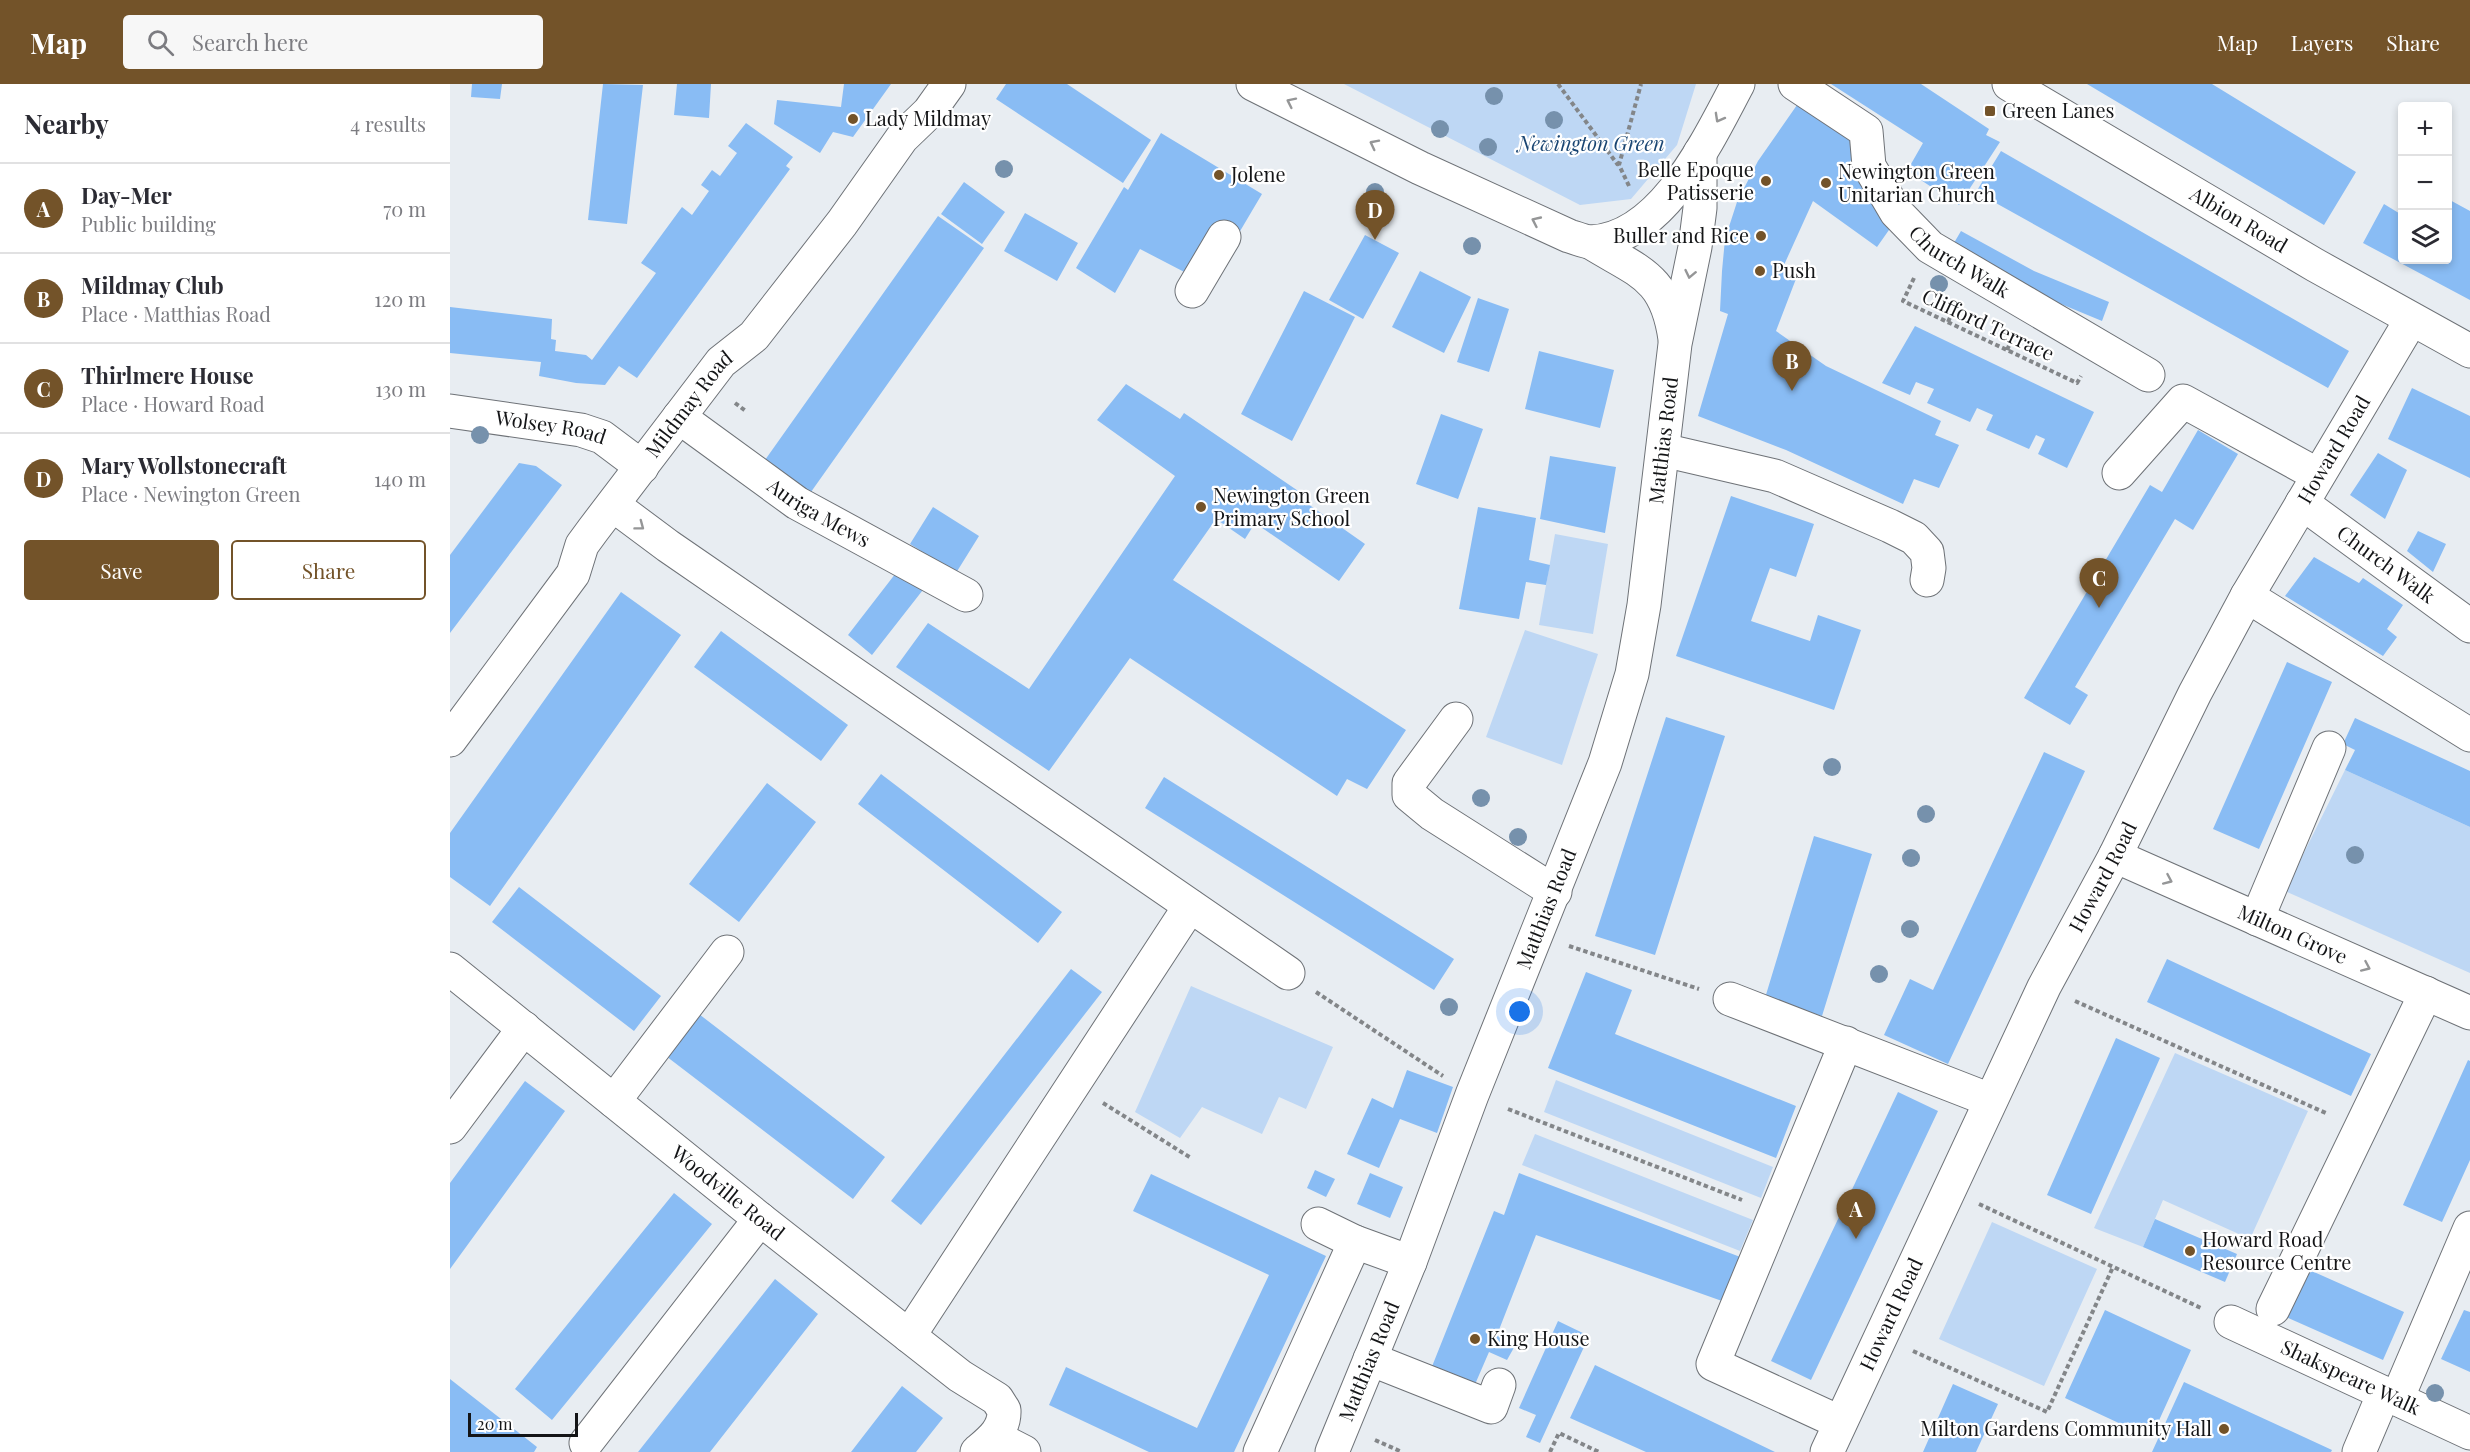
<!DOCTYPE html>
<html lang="en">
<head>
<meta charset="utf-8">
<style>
  :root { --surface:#fff; --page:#f7f7f7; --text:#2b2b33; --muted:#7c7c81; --line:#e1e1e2; --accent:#735329 }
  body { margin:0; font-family:"Playfair Display",serif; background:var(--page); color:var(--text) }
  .controls { position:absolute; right:18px; top:18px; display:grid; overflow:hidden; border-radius:6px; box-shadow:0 3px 9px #0003 }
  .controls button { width:54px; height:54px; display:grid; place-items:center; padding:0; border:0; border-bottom:2px solid var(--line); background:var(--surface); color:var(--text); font:30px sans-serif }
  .scale { position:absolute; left:18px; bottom:15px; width:110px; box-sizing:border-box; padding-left:6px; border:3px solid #141517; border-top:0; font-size:16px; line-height:21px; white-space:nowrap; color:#141517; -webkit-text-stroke:4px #fff; paint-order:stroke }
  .you { position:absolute; left:1070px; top:928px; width:21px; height:21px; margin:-15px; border:4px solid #fff; border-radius:50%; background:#1a73e8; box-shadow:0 0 0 9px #1a73e833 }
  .badge { display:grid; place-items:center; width:39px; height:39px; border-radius:50%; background:var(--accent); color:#fff; font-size:20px; font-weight:700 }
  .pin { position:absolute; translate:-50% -50px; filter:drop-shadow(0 2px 3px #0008) }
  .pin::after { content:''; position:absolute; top:32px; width:21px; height:18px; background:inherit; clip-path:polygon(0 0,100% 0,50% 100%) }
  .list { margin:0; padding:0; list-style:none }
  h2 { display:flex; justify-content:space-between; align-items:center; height:78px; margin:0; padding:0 24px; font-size:26px }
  h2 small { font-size:20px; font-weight:400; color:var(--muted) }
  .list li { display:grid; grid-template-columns:39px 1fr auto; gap:18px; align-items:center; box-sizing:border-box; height:90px; padding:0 24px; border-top:2px solid var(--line) }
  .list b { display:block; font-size:22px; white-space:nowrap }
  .list p { margin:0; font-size:20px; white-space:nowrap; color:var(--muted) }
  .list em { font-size:20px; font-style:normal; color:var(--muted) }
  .actions { display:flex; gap:12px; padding:18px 24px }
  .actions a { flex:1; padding:14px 0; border:2px solid var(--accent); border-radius:6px; text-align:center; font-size:21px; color:var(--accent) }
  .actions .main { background:var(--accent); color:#fff }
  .icon { flex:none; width:33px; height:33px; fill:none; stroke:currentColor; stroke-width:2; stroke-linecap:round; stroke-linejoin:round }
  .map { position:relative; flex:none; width:2020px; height:1368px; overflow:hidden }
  header { display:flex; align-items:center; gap:36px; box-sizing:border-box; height:84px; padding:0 30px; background:var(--accent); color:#fff }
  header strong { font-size:28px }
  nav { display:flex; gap:33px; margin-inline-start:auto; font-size:21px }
  .search { width:420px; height:54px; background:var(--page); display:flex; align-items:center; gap:15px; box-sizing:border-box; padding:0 21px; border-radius:6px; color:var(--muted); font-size:22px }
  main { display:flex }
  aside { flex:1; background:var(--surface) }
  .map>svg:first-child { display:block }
</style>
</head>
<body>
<header>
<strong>Map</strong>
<div class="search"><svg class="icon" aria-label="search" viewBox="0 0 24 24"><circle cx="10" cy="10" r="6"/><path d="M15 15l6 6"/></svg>Search here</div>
<nav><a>Map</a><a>Layers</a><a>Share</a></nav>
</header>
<main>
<aside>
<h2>Nearby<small>4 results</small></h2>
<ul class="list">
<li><span class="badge">A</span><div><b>Day-Mer</b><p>Public building</p></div><em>70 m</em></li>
<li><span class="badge">B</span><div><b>Mildmay Club</b><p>Place · Matthias Road</p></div><em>120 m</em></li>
<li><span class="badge">C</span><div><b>Thirlmere House</b><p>Place · Howard Road</p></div><em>130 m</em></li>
<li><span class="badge">D</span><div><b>Mary Wollstonecraft</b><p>Place · Newington Green</p></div><em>140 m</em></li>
</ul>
<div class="actions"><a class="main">Save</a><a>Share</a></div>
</aside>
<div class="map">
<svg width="2020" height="1368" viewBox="0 0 2020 1368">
  <rect width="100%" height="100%" fill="#e8edf2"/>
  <!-- green -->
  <path fill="#bed7f4" d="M894,0h352l-19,61 -46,54 -51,6z
    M1105,450l53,10 -15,90 -54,-9z
    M1075,546l73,24 -36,111 -76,-28z
    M1895,686l125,57v146l-185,-82z
    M741,902l142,61 -27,62 -27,-12 -17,37 -60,-27 -22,31 -45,-26z
    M1725,969l133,58 -58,128 -87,-39 -20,47 -49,-19z
    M1106,996l217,87 -12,31 -217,-86z
    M1085,1050l218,86 -13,31 -218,-86z
    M1542,1138l105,47 -53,117 -105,-47z"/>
  <!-- building -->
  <path fill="#89bcf4" d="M22,0h30l-2,15 -29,-2z
    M153,0l40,1 -16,139 -39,-4z
    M227,0h34l-2,34 -35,-3z
    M394,0h47l-38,53 -20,-5 -13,21 -46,-29 3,-24 64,7z
    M556,0h61l84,56 -28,43 -127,-84z
    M1381,0h90l68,45 -3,6 14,7 -41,63 -52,-34 16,-28z
    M1637,0h125l144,88 -32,53z
    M1347,21l64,43 -13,16 48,56 -19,27 -64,-46 -29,64 15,6 -23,60 50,35 115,55 -6,14 24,10 -20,43 -25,-9 -11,25 -117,-54 -88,-34 30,-102 -8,-3 2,-40 3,-32 12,-37 21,-41z
    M296,39l47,34 -7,9 4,3 -153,209 -18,-12 -14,19 -29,-2 -37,-7 2,-14 -91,-9v-46l102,12 -1,20 5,1 -1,11 31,4 6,5 64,-87 -15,-10 41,-56 10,8 17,-24 -8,-6 11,-15 8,6 17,-23 -9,-7z
    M711,49l101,61 -29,49 -41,33 -52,-27 -25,44 -39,-25 48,-81 4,3z
    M1551,67l348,200 -21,37 -352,-196z
    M514,98l41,30 -23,32 -41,-30z
    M1998,115l22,12v89l-107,-57 21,-39 18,11v45h46z
    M575,129l53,30 -21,38 -53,-30z
    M488,132l46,32 -178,251 -46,-32z
    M1511,147l73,40 75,31 -7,19 -77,-32 -74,-41z
    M915,151l34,18 -36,66 -34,-19z
    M970,187l51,26 -27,56 -52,-26z
    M854,207l51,26 -63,124 -51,-27z
    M1028,214l31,11 -20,63 -32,-10z
    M1465,242l179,86 -27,56 -29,-14 7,-15 -9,-4 -7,14 -43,-19 7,-15 -16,-7 -7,14 -43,-19 7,-14 -18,-7 -6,13 -28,-12z
    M1089,267l75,19 -14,58 -75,-19z
    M676,300l54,35 4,-6 126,86 -2,5 57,40 -26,37 -84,-58 -10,16 -29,-20 -43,61 233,150 -39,59 -20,-10 -10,17 -207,-138 -81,113 -153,-104 32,-44 101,66 146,-213 -78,-56z
    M1962,304l58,28v62l-82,-39z
    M991,330l42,15 -25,70 -42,-15z
    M1748,346l40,24 -45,76 -18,-11 -100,168 13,8 -18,30 -46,-27 126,-213 12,7z
    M1928,369l29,17 -22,49 -35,-24z
    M1100,372l66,11 -11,66 -65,-14z
    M69,379l17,3 26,19 -112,148v-78z
    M1281,412l83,28 -18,53 -26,-9 -19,53 59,20 8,-26 43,15 -27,80 -158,-54z
    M483,423l46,29 -23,37 -46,-29z
    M1028,423l58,11 -7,42 21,5 -4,20 -20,-3 -7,37 -60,-10z
    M1968,447l28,13 -13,28 -26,-21z
    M1864,473l45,26 4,-5 40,27 -16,24 10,8 -14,19 -98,-60z
    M449,485l27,17 -54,69 -24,-20z
    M171,508l60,43 -191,271 -40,-29v-44z
    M271,547l127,94 -27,36 -127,-94z
    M1837,578l45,20 -73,167 -46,-20z
    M1216,633l59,19 -70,219 -60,-19z
    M1905,634l115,53v56l-125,-57 10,-20 -12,-6z
    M1594,668l41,19 -137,293 -64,-29 26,-56 23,11z
    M431,690l181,138 -24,31 -180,-139z
    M714,693l290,182 -20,31 -289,-182z
    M317,699l49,39 -77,100 -50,-38z
    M1364,752l58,18 -50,162 -57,-18z
    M69,803l142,109 -27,35 -142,-109z
    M1717,875l204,95 -20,42 -204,-94z
    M621,885l31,23 -181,233 -30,-24z
    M1136,888l46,18 -17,44 181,72 -20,52 -228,-90z
    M245,927l190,146 -32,42 -191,-146z
    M1666,954l44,20 -69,156 -44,-19z
    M2018,976l2,1v99l-28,62 -39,-17z
    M957,986l46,17 -16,46 -37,-14 -21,49 -32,-14 25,-56 21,10z
    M75,997l40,30 -115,158v-86z
    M1448,1008l40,19 -127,269 -40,-19z
    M865,1086l20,9 -9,18 -19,-9z
    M920,1089l33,14 -13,31 -33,-14z
    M1069,1089l224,85 -21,43 -186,-66 -39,100 19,9 -9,16 -18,-8 -16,37 -42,-20 63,-158 10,4z
    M701,1090l175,82 -92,196h-85l-100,-47 17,-38 131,61 72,-153 -136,-64z
    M224,1109l38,31 -160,196 -37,-31z
    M1705,1135l82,35 -12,28 -82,-35z
    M1855,1184l99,44 -21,48 -99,-44z
    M325,1195l43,35 -108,138h-72z
    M1655,1226l86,40 -40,88 -86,-40z
    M2014,1226l6,2v60l-29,-13z
    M1108,1237l31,15 -49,107 -14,-6 10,-22 -17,-7z
    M1145,1281l180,87h-129l-76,-34z
    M0,1295l87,68 -3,5h-84z
    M1734,1298l148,68 -1,2h-179z
    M1503,1300l45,20 -22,48h-53z
    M452,1302l41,32 -27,34h-65z"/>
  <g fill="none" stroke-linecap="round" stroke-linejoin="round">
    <!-- minor casing -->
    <g stroke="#6e7277" stroke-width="35">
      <g id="minor">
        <path id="s1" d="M1345,0l71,47 3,35 27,46 34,35 218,128"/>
        <path d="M1140,158c48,30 76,33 85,97"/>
        <path d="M742,207l32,-54"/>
        <path id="s2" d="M0,327l131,19 21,7 40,30"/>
        <path id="s3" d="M229,333l118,86 169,92"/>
        <path d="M1213,366l112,26 115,50 24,12 13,14 2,16 -2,12"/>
        <path d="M1669,389l64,-72 135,74"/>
        <path id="s4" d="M1852,419l168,123"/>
        <path d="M163,421l55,41 620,427"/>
        <path d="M1797,512l223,139"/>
        <path d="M1006,635l-47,64v12l23,19 123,78"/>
        <path id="s5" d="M0,656l123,-166 9,-29 11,-15 128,-168 33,-26 88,-113 60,-85 27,-26 20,-28"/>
        <path id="s6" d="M1665,772l355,157"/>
        <path d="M1807,835l72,-171"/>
        <path id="s7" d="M0,885l310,250 200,157 37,23 7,11c1,20 -14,31 -27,42"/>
        <path d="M1280,915l260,101"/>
        <path d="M164,1017l113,-149"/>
        <path d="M0,1043l74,-99"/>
        <path d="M868,1140l37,18"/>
        <path d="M1823,1225l153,-316"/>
        <path id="s8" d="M1781,1238l239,111"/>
        <path d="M459,1252l281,-430"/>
        <path d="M920,1275l121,48 8,-22"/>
        <path d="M1947,1315l73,-171"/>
        <path d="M1389,1338l-126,-58 133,-321"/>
        <path d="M545,1353l29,15"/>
        <path d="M136,1359l174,-224"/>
        <path d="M810,1368l95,-210 55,20"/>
        <path id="s9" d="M882,1368l78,-190 62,-167 133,-332 27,-89 12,-69 31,-261 20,-97 5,-39v-55"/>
        <path id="s10" d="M1377,1368l217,-465 71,-131 80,-163 52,-97 164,-276"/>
        <path d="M1909,1368l25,-59"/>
      </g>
    </g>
    <!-- major casing -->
    <g stroke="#6e7277" stroke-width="35">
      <g id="major">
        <path d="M803,0l167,84 149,68c7,2 16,6 22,6 72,-3 118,-104 147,-158"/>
        <path id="s11" d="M1559,0l306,181 155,86"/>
      </g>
    </g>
    <!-- path -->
    <path stroke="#838689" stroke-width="4" stroke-dasharray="4.5 3" stroke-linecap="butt" d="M1108,0l60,81
      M1179,102l-10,-21 22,-81
      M1464,194l-11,23 174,82 4,-7
      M1498,238l8,-18
      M1557,266l6,-13
      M285,319l12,9
      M1119,862l130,43
      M866,908l127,84
      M1625,917l253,113
      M653,1019l88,55
      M1058,1025l234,91
      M1529,1120l222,104
      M1463,1267l134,61 66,-145
      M925,1356l27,12
      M1100,1368l9,-19 40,19"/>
    <!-- minor -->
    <use href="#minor" stroke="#fff" stroke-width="33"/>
    <!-- major -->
    <use href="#major" stroke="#fff" stroke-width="33"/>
  </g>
  <!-- trees -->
  <g fill="#7691ac">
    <circle cx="1044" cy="12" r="9"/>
    <circle cx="1104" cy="36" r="9"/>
    <circle cx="990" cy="45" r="9"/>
    <circle cx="1038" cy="63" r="9"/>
    <circle cx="554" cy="85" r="9"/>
    <circle cx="925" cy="108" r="9"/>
    <circle cx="1022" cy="162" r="9"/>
    <circle cx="1489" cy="200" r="9"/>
    <circle cx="30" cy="351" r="9"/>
    <circle cx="1382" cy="683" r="9"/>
    <circle cx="1031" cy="714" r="9"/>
    <circle cx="1476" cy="730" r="9"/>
    <circle cx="1068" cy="753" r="9"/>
    <circle cx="1905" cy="771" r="9"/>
    <circle cx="1461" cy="774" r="9"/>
    <circle cx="1460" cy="845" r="9"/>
    <circle cx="1429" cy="890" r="9"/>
    <circle cx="999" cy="923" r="9"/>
    <circle cx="1985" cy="1309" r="9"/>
  </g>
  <!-- one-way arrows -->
  <defs><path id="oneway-chevron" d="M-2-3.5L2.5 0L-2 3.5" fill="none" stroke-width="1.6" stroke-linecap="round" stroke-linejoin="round" transform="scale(1.5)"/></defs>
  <g stroke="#959697">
    <use href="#oneway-chevron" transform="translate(841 18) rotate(-154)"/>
    <use href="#oneway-chevron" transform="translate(1269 34) rotate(119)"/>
    <use href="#oneway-chevron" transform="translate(924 60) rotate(-153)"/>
    <use href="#oneway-chevron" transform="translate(1086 137) rotate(-155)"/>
    <use href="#oneway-chevron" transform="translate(1240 190) rotate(102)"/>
    <use href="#oneway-chevron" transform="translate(190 442) rotate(37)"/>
    <use href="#oneway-chevron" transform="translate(1718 796) rotate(24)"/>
    <use href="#oneway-chevron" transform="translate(1916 883) rotate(24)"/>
  </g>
  <!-- markers -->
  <g fill="#735329" stroke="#fff" stroke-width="2">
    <rect x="1534" y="21" width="12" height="12" rx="3"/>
    <circle cx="403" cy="35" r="6"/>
    <circle cx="769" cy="91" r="6"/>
    <circle cx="1316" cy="97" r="6"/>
    <circle cx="1376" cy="99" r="6"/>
    <circle cx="1311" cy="152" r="6"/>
    <circle cx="1310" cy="187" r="6"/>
    <circle cx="751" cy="423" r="6"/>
    <circle cx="1740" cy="1167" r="6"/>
    <circle cx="1025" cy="1255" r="6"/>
    <circle cx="1774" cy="1345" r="6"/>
  </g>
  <g text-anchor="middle" stroke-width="4.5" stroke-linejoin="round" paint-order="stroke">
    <!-- poi labels -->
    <g font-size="20" fill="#141517" stroke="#fff" text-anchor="start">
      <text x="1552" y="34">Green Lanes</text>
      <text x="415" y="42">Lady Mildmay</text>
      <text x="1304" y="93" text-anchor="end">Belle Epoque<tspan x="1304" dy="23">Patisserie</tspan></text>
      <text x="1388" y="95">Newington Green<tspan x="1388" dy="23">Unitarian Church</tspan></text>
      <text x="781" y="98">Jolene</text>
      <text x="1299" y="159" text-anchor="end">Buller and Rice</text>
      <text x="1322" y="194">Push</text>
      <text x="763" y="419">Newington Green<tspan x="763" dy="23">Primary School</tspan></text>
      <text x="1752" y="1163">Howard Road<tspan x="1752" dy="23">Resource Centre</tspan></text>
      <text x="1037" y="1262">King House</text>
      <text x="1762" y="1352" text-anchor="end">Milton Gardens Community Hall</text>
    </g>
    <!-- park labels -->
    <g font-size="20" font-style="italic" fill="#194572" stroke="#fff">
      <text x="1141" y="67">Newington Green</text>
    </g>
    <!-- street labels -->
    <g font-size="20" fill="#141517" stroke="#fff">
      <text dy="7" stroke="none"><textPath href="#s11" startOffset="267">Albion Road</textPath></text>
      <text dy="7" stroke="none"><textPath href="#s1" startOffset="255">Church Walk</textPath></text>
      <text transform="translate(1538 241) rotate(25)" y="7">Clifford Terrace</text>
      <text dy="7" stroke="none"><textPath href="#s5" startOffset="414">Mildmay Road</textPath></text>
      <text dy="7" stroke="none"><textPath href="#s2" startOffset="102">Wolsey Road</textPath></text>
      <text dy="7" stroke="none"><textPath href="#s9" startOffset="1070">Matthias Road</textPath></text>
      <text dy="7" stroke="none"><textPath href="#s10" startOffset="1124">Howard Road</textPath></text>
      <text dy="7" stroke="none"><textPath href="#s3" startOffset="170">Auriga Mews</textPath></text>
      <text dy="7" stroke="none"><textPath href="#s4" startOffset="104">Church Walk</textPath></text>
      <text dy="7" stroke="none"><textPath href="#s10" startOffset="638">Howard Road</textPath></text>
      <text dy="7" stroke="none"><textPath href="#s9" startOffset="584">Matthias Road</textPath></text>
      <text dy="7" stroke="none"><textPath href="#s6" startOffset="194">Milton Grove</textPath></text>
      <text dy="7" stroke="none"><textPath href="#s7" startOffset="357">Woodville Road</textPath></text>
      <text dy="7" stroke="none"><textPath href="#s10" startOffset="152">Howard Road</textPath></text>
      <text dy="7" stroke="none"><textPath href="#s9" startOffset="98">Matthias Road</textPath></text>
      <text dy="7" stroke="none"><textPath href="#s8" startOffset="132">Shakspeare Walk</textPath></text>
    </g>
  </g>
</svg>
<div class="controls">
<button>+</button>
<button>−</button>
<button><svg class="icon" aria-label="layers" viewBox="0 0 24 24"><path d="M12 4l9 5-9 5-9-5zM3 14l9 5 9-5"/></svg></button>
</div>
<div class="scale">20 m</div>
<div class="you"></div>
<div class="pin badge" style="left:1406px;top:1155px">A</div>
<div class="pin badge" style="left:1342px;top:307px">B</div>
<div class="pin badge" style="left:1649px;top:524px">C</div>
<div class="pin badge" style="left:925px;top:156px">D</div>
</div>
</main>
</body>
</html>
